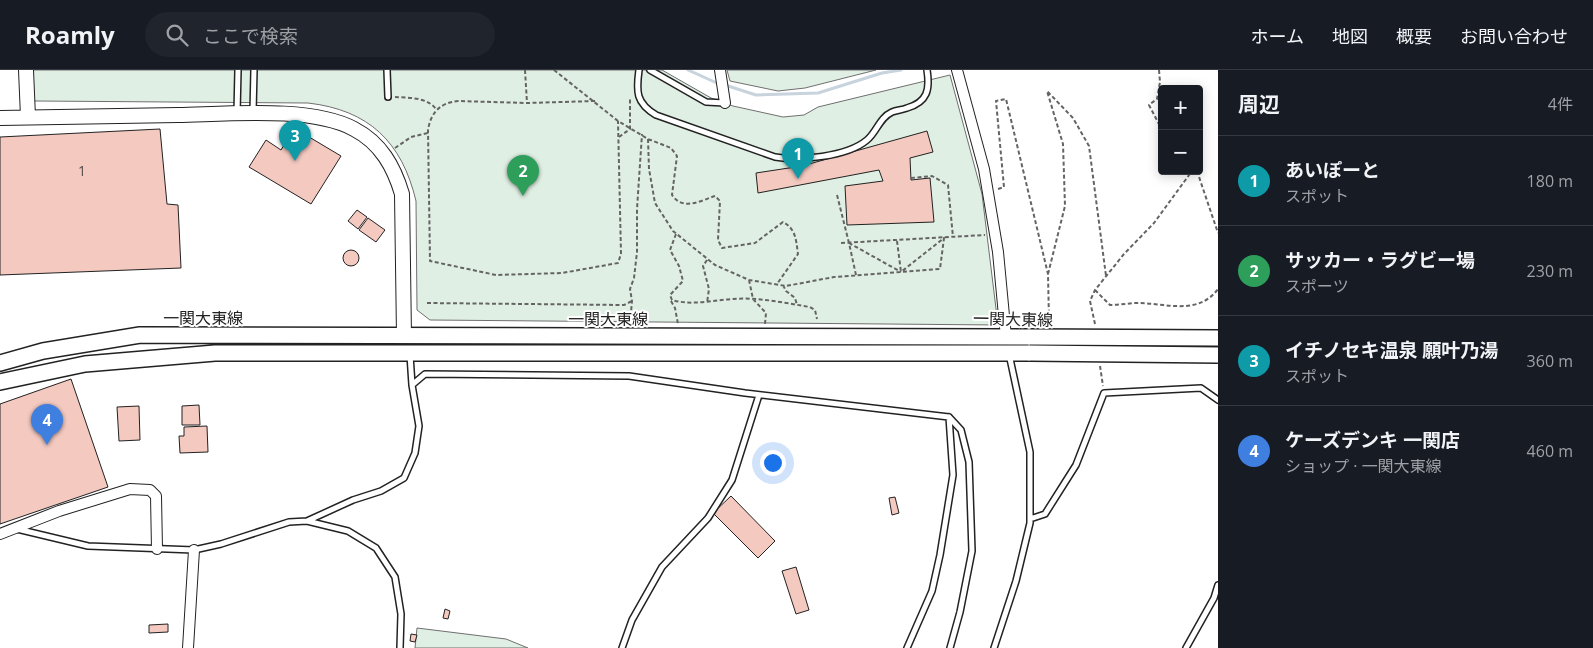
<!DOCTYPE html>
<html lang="ja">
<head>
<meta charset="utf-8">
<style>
  :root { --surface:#171b24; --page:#20242c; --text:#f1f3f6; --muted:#9ea1a6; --line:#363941; --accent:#8c9099 }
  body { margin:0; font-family:"Open Sans","Noto Sans JP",sans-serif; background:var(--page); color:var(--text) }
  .controls { position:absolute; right:15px; top:15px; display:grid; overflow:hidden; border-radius:5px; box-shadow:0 2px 12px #0003 }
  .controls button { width:45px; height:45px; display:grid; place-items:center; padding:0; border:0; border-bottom:1px solid var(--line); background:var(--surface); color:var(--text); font:25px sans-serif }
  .you { position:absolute; left:772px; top:392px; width:18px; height:18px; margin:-12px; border:4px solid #fff; border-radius:50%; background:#1a73e8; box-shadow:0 0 0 8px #1a73e833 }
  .badge { display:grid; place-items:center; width:32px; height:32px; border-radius:50%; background:var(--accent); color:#fff; font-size:16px; font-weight:700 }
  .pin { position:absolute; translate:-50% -41px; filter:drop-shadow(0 1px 2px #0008) }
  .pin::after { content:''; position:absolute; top:26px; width:18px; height:15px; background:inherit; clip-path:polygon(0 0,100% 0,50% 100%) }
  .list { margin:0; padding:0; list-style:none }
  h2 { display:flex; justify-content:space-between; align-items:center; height:65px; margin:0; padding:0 20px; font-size:21px }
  h2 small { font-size:16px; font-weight:400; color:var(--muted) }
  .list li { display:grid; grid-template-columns:32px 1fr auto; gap:15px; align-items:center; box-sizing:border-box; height:90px; padding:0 20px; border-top:1px solid var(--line) }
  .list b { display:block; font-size:19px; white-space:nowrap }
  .list p { margin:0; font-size:16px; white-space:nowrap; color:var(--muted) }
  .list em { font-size:16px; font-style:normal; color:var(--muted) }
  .icon { flex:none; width:28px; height:28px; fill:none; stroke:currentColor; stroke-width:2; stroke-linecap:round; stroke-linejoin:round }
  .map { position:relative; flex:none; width:1218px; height:578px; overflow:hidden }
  header { display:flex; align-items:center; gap:30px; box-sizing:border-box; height:70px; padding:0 25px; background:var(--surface); border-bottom:1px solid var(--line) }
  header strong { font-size:24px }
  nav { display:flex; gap:28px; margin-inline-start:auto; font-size:18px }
  .search { width:350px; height:45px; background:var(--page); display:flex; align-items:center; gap:12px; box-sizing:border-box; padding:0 18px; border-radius:28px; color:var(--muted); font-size:19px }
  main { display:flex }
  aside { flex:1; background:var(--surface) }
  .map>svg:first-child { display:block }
</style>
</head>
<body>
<header>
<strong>Roamly</strong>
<div class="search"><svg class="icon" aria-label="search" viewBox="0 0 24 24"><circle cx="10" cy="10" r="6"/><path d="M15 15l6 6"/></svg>ここで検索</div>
<nav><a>ホーム</a><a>地図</a><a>概要</a><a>お問い合わせ</a></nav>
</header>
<main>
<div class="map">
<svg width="1218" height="578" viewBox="0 0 1218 578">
  <rect width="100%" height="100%" fill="#fff"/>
  <!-- green -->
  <path fill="#e0efe3" stroke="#6f6f6f" d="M32,0h630l49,28 22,8 50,11 21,-2 14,-8 132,-32 32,119 16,131 -568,-5 -13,-10 -1,-109c-14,-59 -47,-91 -108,-98l-273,-2 -3,-5z
    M727,0h149l-71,18 -27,3 -48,-10z
    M417,558l89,11 22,9h-113z"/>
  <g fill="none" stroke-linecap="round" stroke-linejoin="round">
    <!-- stream -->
    <path stroke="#c7d3dd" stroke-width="3" d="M688,0l31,14
      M725,15l31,10 62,-2 64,-20 19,-3"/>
  </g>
  <!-- building -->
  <path fill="#f3c9c0" stroke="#222" d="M294,58l47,28 -30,48 -62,-37 17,-27 15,10z
    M160,59l7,75 11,1 3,63 -181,7v-138z
    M927,61l6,21 -23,6 1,22 19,-2 4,44 -87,3 -2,-39 38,-5 -4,-11 -121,23 -2,-20 46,-7z
    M357,140l10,7 -9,12 -10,-8z
    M368,148l17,12 -9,12 -17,-12z
    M343 188a8 8 0 1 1 16 0a8 8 0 1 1-16 0Z
    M71,309l37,108 -108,37v-120z
    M199,335l1,20h-18v-19z
    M139,336l1,34 -21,1 -2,-34z
    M207,356l1,26 -28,1 -1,-17h5v-9z
    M731,426l44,45 -17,17 -45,-45z
    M895,427l4,16 -7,2 -3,-17z
    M796,497l13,43 -13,4 -14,-43z
    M445,539l5,2 -2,8 -5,-1z
    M168,554v8l-19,1v-8z
    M411,564l6,1 -2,7 -5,-1z"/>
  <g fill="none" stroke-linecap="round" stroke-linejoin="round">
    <!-- lane casing -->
    <g stroke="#222" stroke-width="8">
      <path id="lane" d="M387,0l1,27
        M639,0c-3,22 -3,33 17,45l119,42c24,4 72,0 92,-17 10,-8 12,-22 25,-28 5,-2 10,-2 15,-4 21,-6 23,-19 20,-38
        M650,0l56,32 19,1
        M253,42l1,-42
        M237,43l1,-43
        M410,285l2,30 13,-11 204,2 116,17 204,24 4,58 -13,80 -8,36 -25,57
        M949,347l12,13 8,32 3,89 -12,61 -10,36
        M1030,449l15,-5 31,-49 28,-72 97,-5 17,12
        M307,451l46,-21 28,-9 23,-13 11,-25 4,-27 -7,-41
        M17,459l71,17 106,4 27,-6 68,-22 18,-1 41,10 28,17 19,29 6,37 -1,34
        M622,578l10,-28 30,-53 46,-49 24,-38 27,-85
        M994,578l22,-67 14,-58v-71l-21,-98
        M1186,578l28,-50 4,-13"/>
    </g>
    <!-- street casing -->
    <g stroke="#222" stroke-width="12">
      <path id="street" d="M720,0l5,33
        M957,0l27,99 14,83 8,85
        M0,464l59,-23 71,-22 20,1 6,6 1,53
        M188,578l6,-98"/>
    </g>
    <!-- secondary casing -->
    <g stroke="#222" stroke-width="16">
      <path id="secondary" d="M26,0l2,47
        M0,48c59,-1 119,-2 178,-3 49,-1 134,-9 176,14 27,14 40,38 48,65l2,142"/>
    </g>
    <!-- primary casing -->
    <g stroke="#222" stroke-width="18">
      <path id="primary" d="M0,293l43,-12 97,-16 890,2
        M0,312l85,-18 130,-11h815"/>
    </g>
    <!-- path -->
    <path stroke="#646464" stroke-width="2" stroke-dasharray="4 2.5" stroke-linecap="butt" d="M525,0l2,33
      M554,0l64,51 30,18 23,9 6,8 -5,39c11,16 28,6 43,1l5,5 -2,39 4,8 33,-5 28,-21c13,7 13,18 15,32l-21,30
      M1159,0l1,12 -3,17 -8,6 13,25
      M395,27c14,1 32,0 41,12
      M595,31l-68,2 -69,-2c-18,2 -27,11 -30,29l2,131 66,14 66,-2 56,-10 3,-9 -3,-133
      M619,67l11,-8v-32
      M648,69l1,30 6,34 18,28 42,34 34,15 37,6 48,-9 106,-8 4,-31 -43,34
      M395,78l16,-11 17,-4
      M1197,101l21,62
      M911,108l21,-2 16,9 5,52
      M998,119l6,-2 -8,-86 10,-2 42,175 1,47
      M837,125l12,48
      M676,164l-6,16 9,16 4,15 -13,14 2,5c21,6 40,0 61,-1 26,-2 52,4 77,8l5,3 2,9
      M897,171l4,31
      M841,173l144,-8
      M707,190l-4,6 6,23 -2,14
      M1048,204l17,-68 -2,-62 -16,-53 26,27 16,28 17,130
      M856,205l-7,-32 52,29
      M749,210l4,19 13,14 -1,11
      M783,215l3,6 9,7 2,7
      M1095,220l15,15c10,0 19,-2 28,-2 27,0 60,13 80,-14
      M671,231l4,7 3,16
      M427,233l197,2 8,-4
      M630,253l2,-22 -2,-12 4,-11 3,-26v-43l5,-75
      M1095,254l-5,-23 5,-11 29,-36 30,-31 38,-52
      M1100,296l3,20"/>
    <!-- lane -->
    <use href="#lane" stroke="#fff" stroke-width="5"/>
    <!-- street -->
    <use href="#street" stroke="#fff" stroke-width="10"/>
    <!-- secondary -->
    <use href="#secondary" stroke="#fff" stroke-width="14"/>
    <!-- primary -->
    <use href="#primary" stroke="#fff" stroke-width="15"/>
    <!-- primary-bridge casing -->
    <g stroke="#222" stroke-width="18" stroke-linecap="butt">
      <path id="primary-bridge" d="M1030,267l188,1
        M1030,283l188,2"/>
    </g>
    <!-- primary-bridge -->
    <use href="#primary-bridge" stroke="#fff" stroke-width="15"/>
  </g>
  <g text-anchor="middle" stroke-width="4" stroke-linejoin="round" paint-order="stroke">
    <!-- number labels -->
    <g font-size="14" fill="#564c4a">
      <text x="82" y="106">1</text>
    </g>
    <!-- street labels -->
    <g font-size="16" fill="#222" stroke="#fff">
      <text x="203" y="254">一関大東線</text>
      <text x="608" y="255">一関大東線</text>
      <text transform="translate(1013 249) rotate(1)" y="6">一関大東線</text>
    </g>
  </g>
</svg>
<div class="controls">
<button>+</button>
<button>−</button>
</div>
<div class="you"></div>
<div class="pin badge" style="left:798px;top:109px;background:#0f9aa8">1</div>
<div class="pin badge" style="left:523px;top:126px;background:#2e9e5b">2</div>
<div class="pin badge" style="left:295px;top:91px;background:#0f9aa8">3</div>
<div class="pin badge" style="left:47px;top:375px;background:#3f7fe0">4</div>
</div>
<aside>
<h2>周辺<small>4件</small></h2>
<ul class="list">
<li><span class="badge" style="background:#0f9aa8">1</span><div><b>あいぽーと</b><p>スポット</p></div><em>180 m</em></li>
<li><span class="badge" style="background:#2e9e5b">2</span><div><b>サッカー・ラグビー場</b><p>スポーツ</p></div><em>230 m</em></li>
<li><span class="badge" style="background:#0f9aa8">3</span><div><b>イチノセキ温泉 願叶乃湯</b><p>スポット</p></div><em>360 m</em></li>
<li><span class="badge" style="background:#3f7fe0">4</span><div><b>ケーズデンキ 一関店</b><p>ショップ · 一関大東線</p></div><em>460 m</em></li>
</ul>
</aside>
</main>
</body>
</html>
